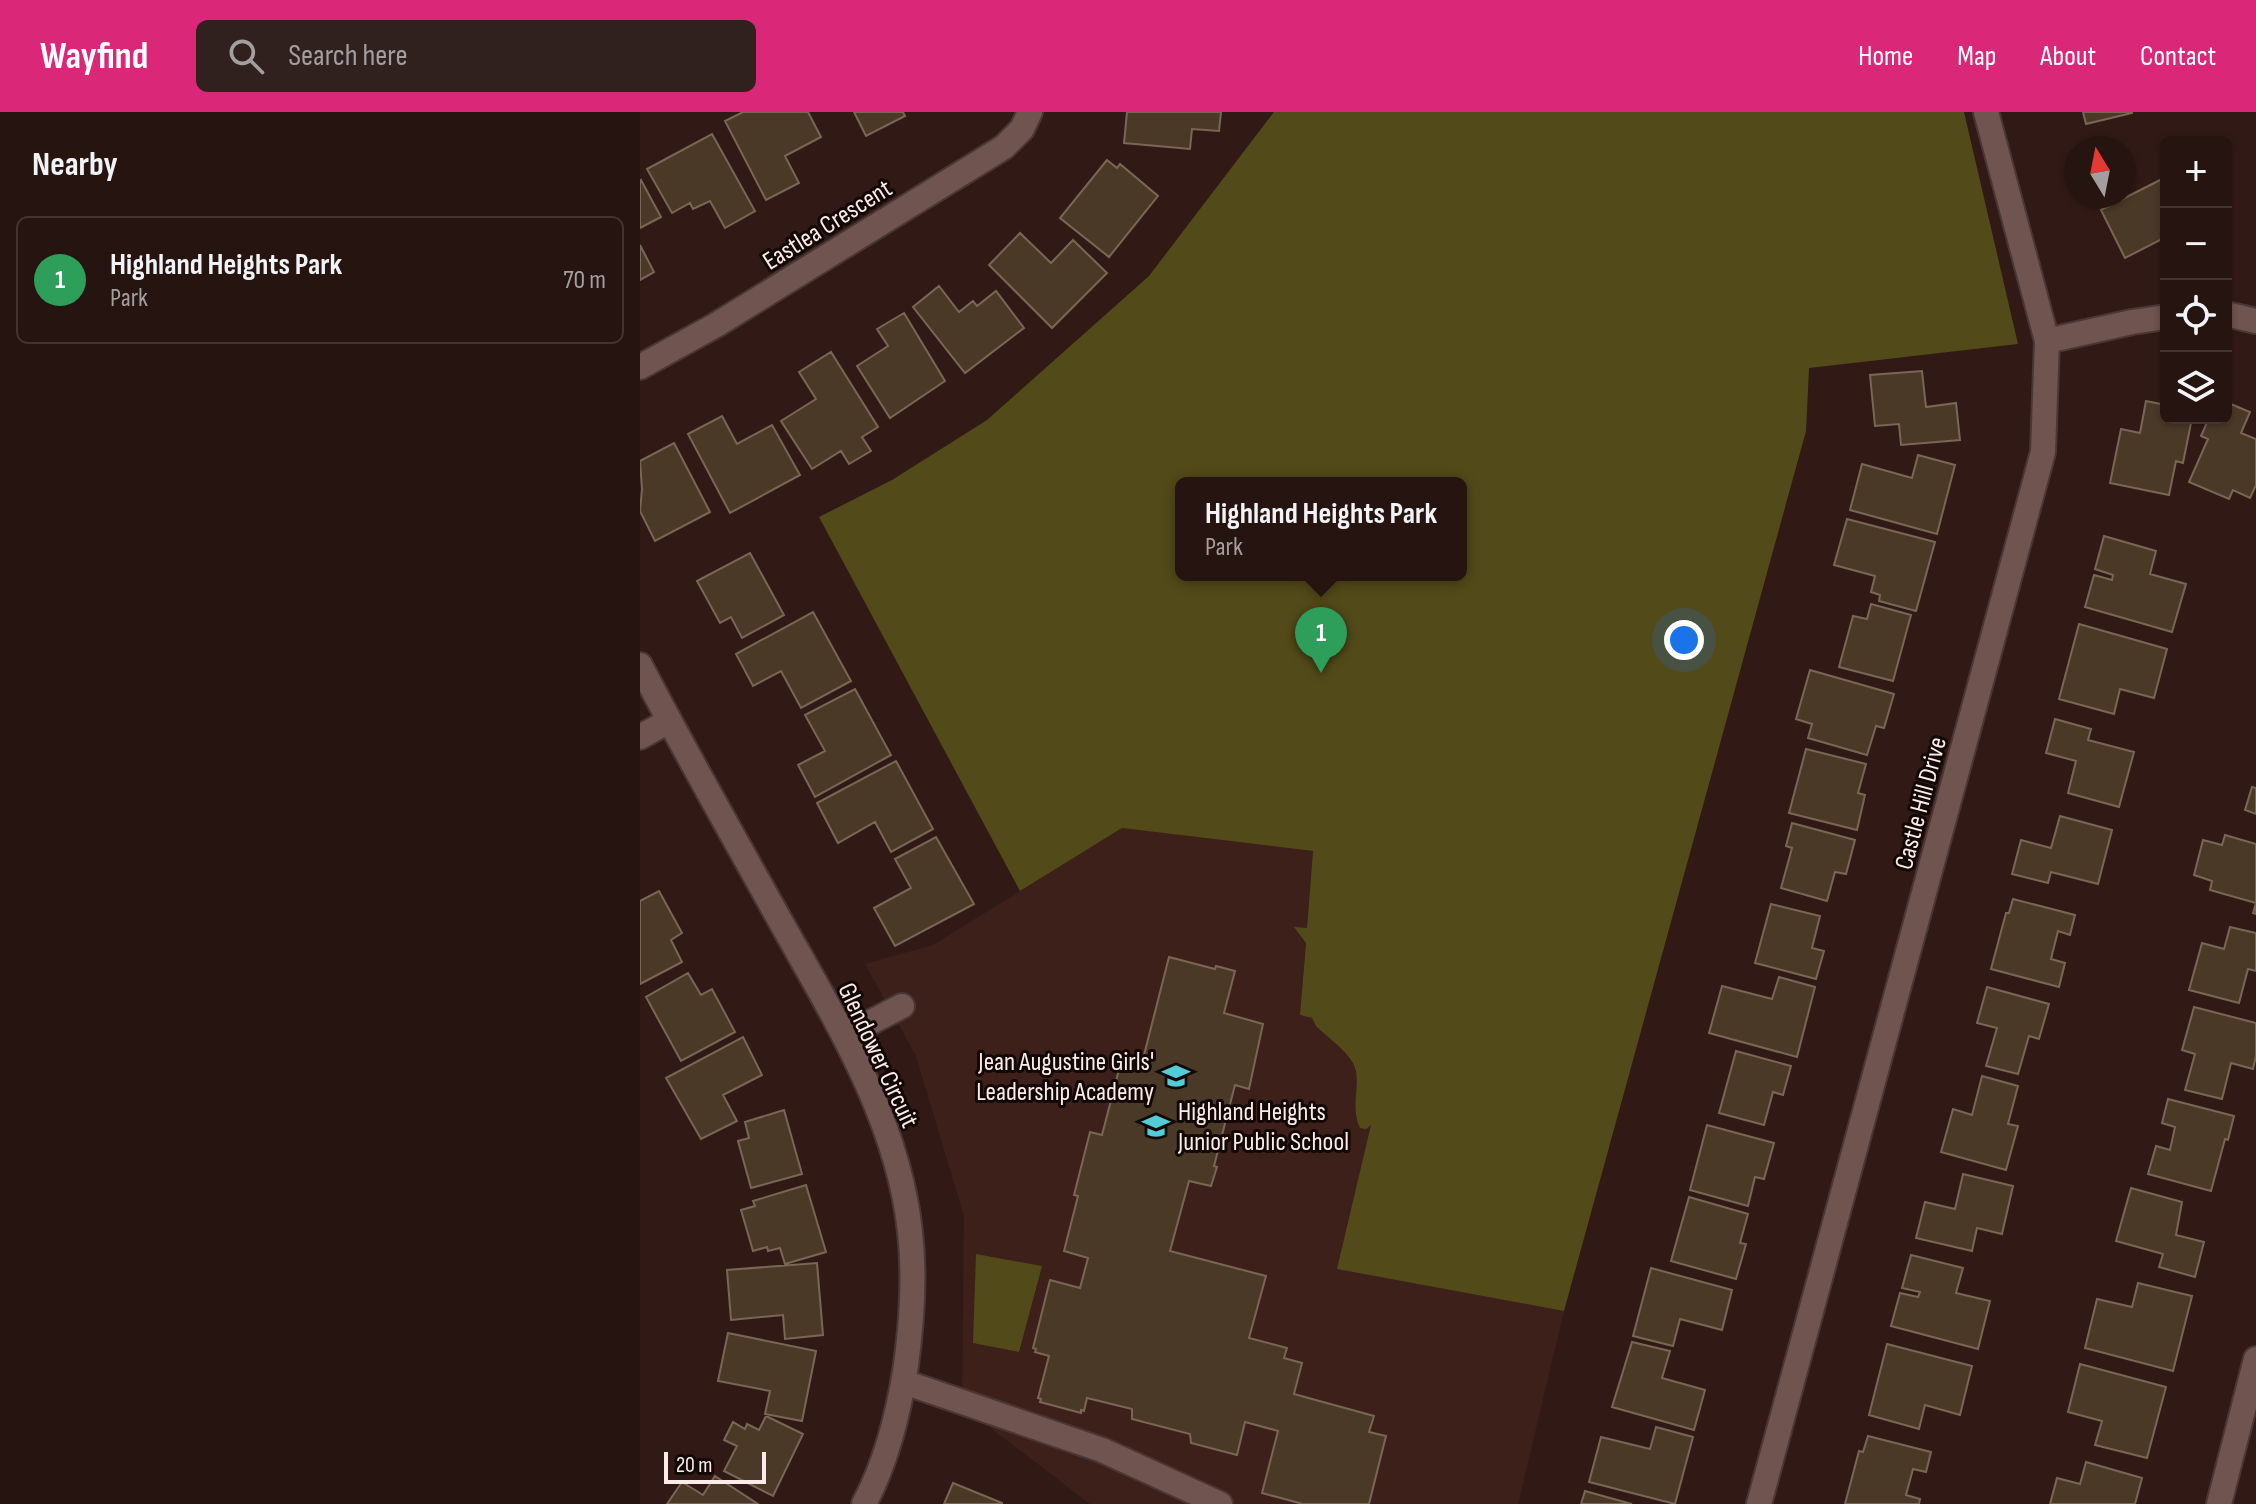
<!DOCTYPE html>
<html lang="en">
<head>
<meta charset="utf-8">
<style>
  :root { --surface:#251410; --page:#31211e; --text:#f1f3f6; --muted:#a39e9f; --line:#423330; --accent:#db2777 }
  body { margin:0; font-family:"Sofia Sans Condensed",sans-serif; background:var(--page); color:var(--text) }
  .controls { position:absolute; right:24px; top:24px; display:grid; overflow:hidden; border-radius:12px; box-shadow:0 2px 6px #0004 }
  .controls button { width:72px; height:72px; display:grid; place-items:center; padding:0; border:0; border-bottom:2px solid var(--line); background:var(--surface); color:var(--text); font:40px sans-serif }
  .compass { position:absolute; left:1424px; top:24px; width:72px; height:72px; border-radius:50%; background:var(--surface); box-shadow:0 2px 6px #0004; rotate:350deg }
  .scale { position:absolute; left:24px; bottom:20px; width:102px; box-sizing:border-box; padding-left:8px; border:4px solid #fcebe8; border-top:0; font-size:22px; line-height:28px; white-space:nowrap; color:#fcebe8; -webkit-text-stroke:6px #120806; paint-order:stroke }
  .you { position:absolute; left:1044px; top:528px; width:28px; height:28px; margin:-20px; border:6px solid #fff; border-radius:50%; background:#1a73e8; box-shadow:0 0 0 12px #1a73e833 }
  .badge { display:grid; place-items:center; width:52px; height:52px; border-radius:50%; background:var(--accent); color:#fff; font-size:26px; font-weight:700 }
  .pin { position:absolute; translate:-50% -66px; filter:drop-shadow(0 2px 4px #0008) }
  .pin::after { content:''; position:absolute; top:42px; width:28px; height:24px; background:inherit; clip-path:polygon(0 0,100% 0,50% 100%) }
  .popup { position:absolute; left:535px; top:365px; width:292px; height:104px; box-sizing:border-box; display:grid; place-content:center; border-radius:12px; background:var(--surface); filter:drop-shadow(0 2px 6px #0005); font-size:26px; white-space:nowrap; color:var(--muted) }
  .popup b { font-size:30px; color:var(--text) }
  .popup::after { content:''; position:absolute; left:50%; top:100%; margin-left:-16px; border:16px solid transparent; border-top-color:var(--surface) }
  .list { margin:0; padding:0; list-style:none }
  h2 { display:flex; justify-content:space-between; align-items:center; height:104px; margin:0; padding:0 32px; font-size:34px }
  h2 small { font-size:26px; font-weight:400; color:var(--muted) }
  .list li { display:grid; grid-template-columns:52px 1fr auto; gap:24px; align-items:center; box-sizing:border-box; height:128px; margin:0 16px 16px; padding:0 16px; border:2px solid var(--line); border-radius:12px }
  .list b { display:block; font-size:30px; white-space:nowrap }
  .list p { margin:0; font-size:26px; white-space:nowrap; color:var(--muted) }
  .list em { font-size:26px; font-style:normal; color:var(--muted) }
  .icon { flex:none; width:44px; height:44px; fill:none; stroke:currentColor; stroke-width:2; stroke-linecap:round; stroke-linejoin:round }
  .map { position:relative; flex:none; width:1616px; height:1392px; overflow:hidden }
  header { display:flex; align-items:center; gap:48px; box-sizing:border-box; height:112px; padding:0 40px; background:var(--accent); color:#fff }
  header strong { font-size:38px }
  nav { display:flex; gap:44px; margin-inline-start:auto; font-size:28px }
  .search { width:560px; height:72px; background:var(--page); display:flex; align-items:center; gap:20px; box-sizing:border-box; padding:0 28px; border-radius:12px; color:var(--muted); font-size:30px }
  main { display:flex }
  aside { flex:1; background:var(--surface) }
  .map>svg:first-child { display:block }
</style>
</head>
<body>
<header>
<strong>Wayfind</strong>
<div class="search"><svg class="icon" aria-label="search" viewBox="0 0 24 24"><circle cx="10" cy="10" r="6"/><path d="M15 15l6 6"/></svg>Search here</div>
<nav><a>Home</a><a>Map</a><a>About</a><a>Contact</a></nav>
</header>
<main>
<aside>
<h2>Nearby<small></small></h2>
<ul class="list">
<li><span class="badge" style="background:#2e9e5b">1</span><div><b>Highland Heights Park</b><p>Park</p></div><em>70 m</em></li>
</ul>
</aside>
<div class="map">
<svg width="1616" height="1392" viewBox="0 0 1616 1392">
  <rect width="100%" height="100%" fill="#311a16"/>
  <!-- built -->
  <path fill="#3e201b" d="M482,716l191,23 -13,164 96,25 -58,229 226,42 -46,193h-428l-128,-98 2,-190 -48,-160 -51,-92 68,-19z"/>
  <!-- green -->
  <path fill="#534a19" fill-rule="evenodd" d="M634,0h690l54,232 -209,24 -3,63 -242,880 -227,-42 34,-144 -5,4 -6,-1c-11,-23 3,-46 -7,-65 -7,-13 -26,-26 -37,-37l-4,-8 -12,-3 6,-72 -12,-16 13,1 6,-77 -191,-23 -102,63 -201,-374 73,-37 95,-60 162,-144zM541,371h280v92h-280z
    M336,1142l66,12 -23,86 -46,-9z"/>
  <!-- building -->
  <path fill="#4b3928" stroke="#7a6654" stroke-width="2" d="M103,0h65l13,25 -36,19 14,27 -33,17 -41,-79z
    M214,0h49l2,4 -39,20z
    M487,0h94l-2,19 -27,-2 -2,20 -66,-6z
    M1443,0h49v1l-46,11z
    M72,22l43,77 -30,17 -15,-27 -17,8 -3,-6 -18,10 -25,-44z
    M467,48l10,8 3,-4 38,32 -49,61 -49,-39z
    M1526,65v60l-41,21 -24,-48z
    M1,68l20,37 -21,11v-47z
    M380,121l31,30 22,-23 34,33 -55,55 -63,-63z
    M0,133l14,27 -14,8z
    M299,174l20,26 14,-11 4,5 19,-15 28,37 -59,45 -52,-66z
    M264,201l41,68 -55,37 -33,-52 31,-20 -11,-17z
    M191,240l47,75 -16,10 9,14 -22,13 -8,-13 -29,18 -31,-48 35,-22 -17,-27z
    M1282,259l4,36 30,-4 4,37 -59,5 -2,-21 -24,2 -5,-51z
    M1506,289l20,4v13h26l-9,45 -7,-2 -7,34 -59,-12 11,-54 19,4z
    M1586,290l24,10 -9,21 15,6v46l-6,13 -17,-8 -4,9 -40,-17 19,-43 -7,-3 8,-18h17z
    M82,304l15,28 35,-19 28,50 -70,38 -42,-79z
    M34,331l36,69 -55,29 -15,-30 2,-22 -2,-28z
    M1278,343l37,10 -18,69 -87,-24 12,-46 50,14z
    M1207,407l88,23 -19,69 -37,-10 1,-6 -9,-3 4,-16 -41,-11z
    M1464,424l52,15 -6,23 36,10 -14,48 -87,-25 9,-32 18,5 1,-5 -18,-6z
    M110,441l34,62 -42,23 -11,-21 -11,6 -23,-42z
    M1231,492l40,11 -18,66 -54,-14 14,-51 14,3z
    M173,500l38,69 -50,27 -20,-37 -28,15 -17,-32z
    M1439,512l88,25 -13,49 -34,-9 -6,25 -55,-15z
    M1170,558l84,24 -10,34 -8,-2 -9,29 -59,-17 4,-14 -16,-5z
    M215,577l36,66 -76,42 -17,-32 27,-14 -20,-36z
    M1415,607l36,10 -3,11 46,12 -15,55 -51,-14 8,-32 -30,-8z
    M1166,637l60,15 -8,29 7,2 -8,35 -68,-17z
    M256,649l37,68 -42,23 -16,-30 -37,21 -21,-40z
    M1612,675l4,1v26l-11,-4z
    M1420,704l52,14 -14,54 -47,-12 -3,11 -36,-9 9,-34 30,8z
    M1152,711l63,17 -9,34 -11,-2 -8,29 -46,-13 11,-40 -6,-2z
    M1585,723l31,9v70l-3,-1 3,-10 -46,-13 2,-9 -18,-6 9,-35 19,5z
    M296,725l38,67 -79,42 -21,-38 37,-20 -16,-29z
    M19,779l23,42 -11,7 11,22 -42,22v-83z
    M1373,787l62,16 -5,20 -12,-4 -7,28 14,4 -6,24 -68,-18 15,-56h3z
    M1131,792l49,12 -8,32 12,3 -8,28 -61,-16z
    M1590,815l26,6v38l-8,-2 -9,34 -50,-13 13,-47 22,6z
    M529,845l46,12 1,-3 19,5 -11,42 39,11 -14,65 -14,-4 -21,81 3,1 -6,19 -22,-5 -19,70 96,25 -17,62 38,10 -3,10 18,5 -8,31 80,22 -5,16 17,4 -17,68h-66l-41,-11 16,-62 -33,-9 -8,33 -46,-12 -1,-9 -58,-15v-10l-45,-11 -3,13 -3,-1v3l-41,-11 1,-3 -3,-1 11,-42 -14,-4 1,-3 -3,-1 17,-68 30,8 8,-30 -24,-7 14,-55 -4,-1 16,-63 12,3 21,-81 20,5z
    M48,861l13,22 11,-6 23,43 -54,29 -35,-64z
    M1139,865l36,10 -18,70 -88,-24 13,-47 50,13z
    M1347,875l62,17 -10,35 -10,-3 -11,38 -32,-8 11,-38 -20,-5z
    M1554,895l62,16v33l-3,13 -22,-6 -9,36 -37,-9 10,-36 -13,-4z
    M103,925l19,38 -39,20 14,26 -36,18 -35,-61z
    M1096,939l55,15 -8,29 -10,-3 -9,33 -45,-12z
    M1342,964l36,10 -10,38 10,2 -12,44 -65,-18 12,-43 19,6z
    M1528,987l66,17 -6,24 -3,-1 -14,52 -63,-17 8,-28 14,4 5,-23 -13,-4z
    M144,998l18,64 -51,14 -13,-47 11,-3 -4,-16z
    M1067,1013l67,18 -10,36 -9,-2 -7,29 -58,-16z
    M1323,1062l50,12 -11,48 -25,-6 -5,23 -56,-13 9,-36 30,7z
    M166,1073l20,67 -41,12 -5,-16 -12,3 -1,-4 -14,4 -12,-41 14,-4 -2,-5z
    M1491,1076l51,14 -6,33 28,7 -9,35 -36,-10 4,-13 -47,-13z
    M1049,1085l59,17 -8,29 6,1 -10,35 -65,-18z
    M1271,1143l52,13 -7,25 34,8 -12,48 -87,-23 9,-33 18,4 2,-5 -18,-4z
    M177,1151l6,72 -38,4 -2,-24 -52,5 -4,-50z
    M1011,1156l81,22 -10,40 -42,-11 -7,27 -40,-10z
    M1498,1171l54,13 -19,75 -88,-23 12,-49 35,8z
    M88,1221l88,18 -14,70 -37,-7 5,-23 -52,-10z
    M992,1230l38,9 -8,27 43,12 -11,40 -82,-23z
    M1247,1232l85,22 -12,49 -35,-10 -6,24 -50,-14z
    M1440,1252l86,23 -19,71 -52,-13 7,-24 -34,-9z
    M126,1304l37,18 -30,62 -49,-25 13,-25 -13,-6 9,-18 12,7 2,-5 12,6z
    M1016,1315l37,10 -18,67 -86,-22 12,-45 49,12z
    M1228,1324l63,16 -5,20 -13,-3 -7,26 14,4 -1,5h-74l14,-53 4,1z
    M1446,1350l56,16 -7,26h-85l7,-26 23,6z
    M75,1364l43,28h-91l15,-22 21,13z
    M313,1371l49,20v1h-58z
    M945,1379l43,12 4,1h-51z"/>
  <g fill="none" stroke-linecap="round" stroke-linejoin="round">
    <!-- minor casing -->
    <g stroke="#4a3735" stroke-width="28">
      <path id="minor" d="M1586,202l30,7
        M1407,229l85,-19 34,-5
        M0,255l76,-42 288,-178 18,-18 8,-17
        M0,553c44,85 91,167 137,250 55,99 121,202 133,317 5,44 2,89 -4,133 -7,46 -20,98 -42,139
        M0,625l29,-16
        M204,924l58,-30
        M264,1270l198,68 118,54
        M1119,1392l284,-1052 4,-111 -61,-229
        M1579,1392l37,-145"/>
    </g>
    <!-- minor -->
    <use href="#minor" stroke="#6f544f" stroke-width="24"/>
  </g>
  <!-- icons -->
  <defs>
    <g id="school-bare" transform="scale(2.16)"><path d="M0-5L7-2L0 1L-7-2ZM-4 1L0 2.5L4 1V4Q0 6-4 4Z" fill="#52ccd6" stroke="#120806" stroke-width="2.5" paint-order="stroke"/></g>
  </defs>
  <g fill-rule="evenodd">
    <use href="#school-bare" x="536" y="964"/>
    <use href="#school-bare" x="516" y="1014"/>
  </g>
  <g text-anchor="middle" stroke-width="6" stroke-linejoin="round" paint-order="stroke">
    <!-- street labels -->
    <g font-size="26" fill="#fcebe8" stroke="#120806">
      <text transform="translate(187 112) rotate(-32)" y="9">Eastlea Crescent</text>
      <text transform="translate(1280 691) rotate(-75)" y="9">Castle Hill Drive</text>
      <text transform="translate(239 943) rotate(65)" y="9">Glendower Circuit</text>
    </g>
    <!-- poi labels -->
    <g font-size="26" fill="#fcebe8" stroke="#120806" text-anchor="end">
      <text x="514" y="958">Jean Augustine Girls'<tspan x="514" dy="30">Leadership Academy</tspan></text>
      <text x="538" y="1008" text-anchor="start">Highland Heights<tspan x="538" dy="30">Junior Public School</tspan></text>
    </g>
  </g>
</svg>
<div class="controls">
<button>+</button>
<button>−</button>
<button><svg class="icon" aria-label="locate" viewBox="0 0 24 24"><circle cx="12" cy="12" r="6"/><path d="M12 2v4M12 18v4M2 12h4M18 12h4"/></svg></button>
<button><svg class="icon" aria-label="layers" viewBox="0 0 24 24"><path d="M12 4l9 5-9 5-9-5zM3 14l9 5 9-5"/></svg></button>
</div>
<svg class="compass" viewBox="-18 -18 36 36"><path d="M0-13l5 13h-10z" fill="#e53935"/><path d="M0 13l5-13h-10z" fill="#a39e9f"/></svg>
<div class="scale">20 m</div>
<div class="you"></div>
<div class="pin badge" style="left:681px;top:561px;background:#2e9e5b">1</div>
<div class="popup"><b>Highland Heights Park</b>Park</div>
</div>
</main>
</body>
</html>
